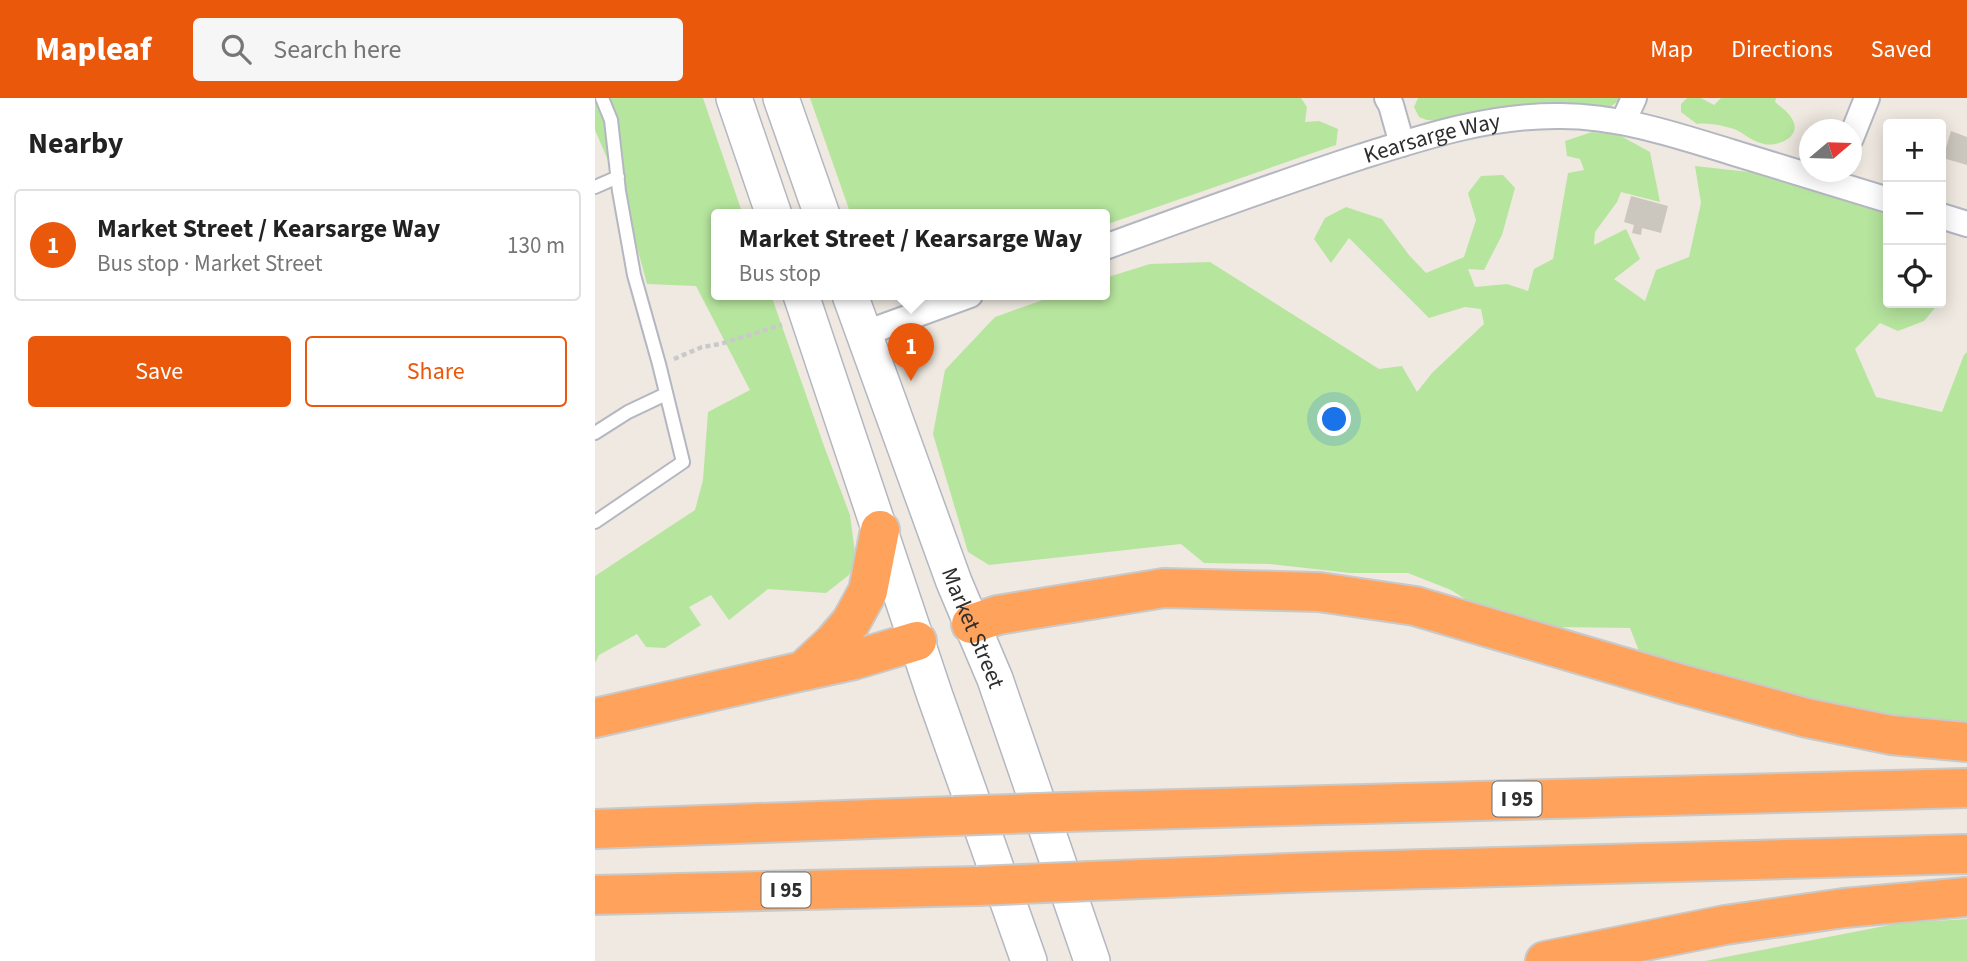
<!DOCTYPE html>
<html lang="en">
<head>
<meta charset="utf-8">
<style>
  :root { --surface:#fff; --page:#f6f6f6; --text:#222; --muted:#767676; --line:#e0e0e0; --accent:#ea580c }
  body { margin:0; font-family:"Source Sans 3",sans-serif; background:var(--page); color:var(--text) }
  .controls { position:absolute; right:21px; top:21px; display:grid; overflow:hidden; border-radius:7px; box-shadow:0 4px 18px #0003 }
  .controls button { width:63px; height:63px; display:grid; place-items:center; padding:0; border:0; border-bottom:2px solid var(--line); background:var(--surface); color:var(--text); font:35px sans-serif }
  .compass { position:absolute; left:1204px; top:21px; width:63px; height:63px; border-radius:50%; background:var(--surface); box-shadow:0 4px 18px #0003; rotate:71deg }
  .you { position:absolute; left:740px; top:322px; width:24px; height:24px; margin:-18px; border:5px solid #fff; border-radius:50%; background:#1a73e8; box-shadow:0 0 0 10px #1a73e833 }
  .badge { display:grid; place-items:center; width:46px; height:46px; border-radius:50%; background:var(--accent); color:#fff; font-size:23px; font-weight:700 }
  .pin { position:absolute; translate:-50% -58px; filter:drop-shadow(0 2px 4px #0008) }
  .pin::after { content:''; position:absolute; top:37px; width:24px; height:21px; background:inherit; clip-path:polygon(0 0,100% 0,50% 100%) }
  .popup { position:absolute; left:116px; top:111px; width:399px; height:91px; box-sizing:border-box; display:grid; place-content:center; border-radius:7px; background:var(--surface); filter:drop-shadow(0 2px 5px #0005); font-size:23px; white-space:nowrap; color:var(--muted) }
  .popup b { font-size:26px; color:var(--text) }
  .popup::after { content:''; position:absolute; left:50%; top:100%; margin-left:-14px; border:14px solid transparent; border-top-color:var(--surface) }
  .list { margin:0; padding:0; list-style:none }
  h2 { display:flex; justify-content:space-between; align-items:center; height:91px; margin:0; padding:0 28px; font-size:30px }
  h2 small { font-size:23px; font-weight:400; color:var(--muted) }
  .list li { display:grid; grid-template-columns:46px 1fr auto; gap:21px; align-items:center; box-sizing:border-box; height:112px; margin:0 14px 14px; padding:0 14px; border:2px solid var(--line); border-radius:7px }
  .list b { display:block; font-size:26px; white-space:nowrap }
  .list p { margin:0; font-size:23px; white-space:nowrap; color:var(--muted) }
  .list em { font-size:23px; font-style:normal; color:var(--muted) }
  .actions { display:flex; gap:14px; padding:21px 28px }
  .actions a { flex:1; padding:16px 0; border:2px solid var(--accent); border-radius:7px; text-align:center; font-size:24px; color:var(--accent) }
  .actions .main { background:var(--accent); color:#fff }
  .icon { flex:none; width:38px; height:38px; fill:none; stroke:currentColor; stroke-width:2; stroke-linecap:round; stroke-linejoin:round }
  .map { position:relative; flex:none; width:1372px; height:863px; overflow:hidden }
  header { display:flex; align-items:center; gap:42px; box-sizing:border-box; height:98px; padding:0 35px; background:var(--accent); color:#fff }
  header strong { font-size:33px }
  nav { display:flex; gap:38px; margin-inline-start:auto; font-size:24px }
  .search { width:490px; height:63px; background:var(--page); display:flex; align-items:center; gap:18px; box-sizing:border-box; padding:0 24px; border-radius:7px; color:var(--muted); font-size:26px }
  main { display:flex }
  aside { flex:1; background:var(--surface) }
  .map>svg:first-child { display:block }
</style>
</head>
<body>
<header>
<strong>Mapleaf</strong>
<div class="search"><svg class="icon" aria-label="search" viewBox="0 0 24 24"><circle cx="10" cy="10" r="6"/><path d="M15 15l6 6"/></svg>Search here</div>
<nav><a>Map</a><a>Directions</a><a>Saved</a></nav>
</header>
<main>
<aside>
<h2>Nearby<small></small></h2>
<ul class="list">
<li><span class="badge">1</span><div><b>Market Street / Kearsarge Way</b><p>Bus stop · Market Street</p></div><em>130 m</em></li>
</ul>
<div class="actions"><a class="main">Save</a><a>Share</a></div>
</aside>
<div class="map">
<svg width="1372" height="863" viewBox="0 0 1372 863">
  <rect width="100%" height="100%" fill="#efe9e1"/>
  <!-- green -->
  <path fill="#b6e59e" d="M0,0h108l40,117h-26v80h54l53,151 26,69 6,45 -7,15 -23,18 -58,-4 -39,31 -18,-25 -22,12 12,18 -36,23 -19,-1 -9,-13 -38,21 -4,8v-87l100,-66 8,-30 5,-68 42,-22 -54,-104 -49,-2 -24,-89 -28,-65z
    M215,0h491l6,9 -2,15 14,-1 19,8 -2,16 -231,80v-10h-254z
    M823,0h205l-19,13 -67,-7 -38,3 -61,14 -11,-1 -8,-3 -5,-10z
    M1092,0h14l13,7 7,-7h55l-1,4c7,6 16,12 19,21 5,15 -18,24 -30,21 -9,-2 -16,-7 -24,-12 -7,-5 -34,-10 -43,-8l-16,-12v-8z
    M997,34l27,3 31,17 10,50 -39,-10 -4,10 -22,30 -1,13 32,-16 14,30 -26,20 31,22 11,-31 33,-13 12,-54 -6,-37 54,6 48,12 91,31v88h51l-15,18 -26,10 -18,-8 -25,26 21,48 66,15 22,-57 3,-3v377h-57l-269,-73 -11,-28 -72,-1 -77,-18 -30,-19 -43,-17h-58l-80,-9 -66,-1 -23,-19 -192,21 -21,-13 -35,-118 12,-64 50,-53 62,-22h48v-17l45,-14 60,-2 169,107 23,-3 15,26 15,-19 52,-49 -3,-15 -16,-2 -36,11 -80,-80 -18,25 -17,-24 11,-21 21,-11 36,12 27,36 17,18 38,-16 12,-37 -8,-27 13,-17 22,-1 12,13 -13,47 -18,35 -16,-1 7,18 32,-3 21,7 6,-22 19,-10 15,-86 16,-3 -4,-11 -13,-3 -2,-15z
    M1372,821v42h-262l195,-38z"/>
  <!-- building -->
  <path fill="#cbc7bf" d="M1356,33l16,6v28l-24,-7z
    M1036,98l37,10 -7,27 -19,-5 -1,7 -9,-2 2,-8 -10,-3z"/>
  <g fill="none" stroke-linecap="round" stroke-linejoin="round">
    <!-- lane casing -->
    <g stroke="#b4b7c1" stroke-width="16">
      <path id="lane" d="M0,89l23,-10
        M0,335l33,-21 38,-18
        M0,424l88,-60 -24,-98 -25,-89 -15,-84 -8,-71 -9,-22"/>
    </g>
    <!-- street casing -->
    <g stroke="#b4b7c1" stroke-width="28">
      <g id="street">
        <path d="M792,0l4,7 11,39"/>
        <path d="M1028,24l11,-24"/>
        <path d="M1256,40l16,-40"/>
        <path d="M1346,118l26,8"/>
        <path id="s1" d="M510,149c85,-31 169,-62 255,-90 66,-21 131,-42 201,-41 58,0 115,19 170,36 53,16 105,32 157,48"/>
        <path d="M268,236l107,-39"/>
      </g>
    </g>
    <!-- secondary casing -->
    <g stroke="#b4b7c1" stroke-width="38">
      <g id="secondary">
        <path d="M139,0l40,117"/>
        <path d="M186,0l41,117"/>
        <path d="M206,197l134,401 94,265"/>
        <path id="s2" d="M255,197l104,287 41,97 97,282"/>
      </g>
    </g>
    <!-- highway casing -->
    <g stroke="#c9c9c9" stroke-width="42">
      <path id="highway" d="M376,526l27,-9 166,-27 155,4 96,14 266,78 126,34 84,17 76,7
        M209,573l50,-11 63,-19
        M0,620l208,-47 30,-28 18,-21 17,-31 12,-61
        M471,714l901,-24
        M0,731l358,-13
        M496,783l225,-9 651,-18
        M0,797l383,-9
        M950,863l180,-36 119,-17 123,-11"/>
    </g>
    <!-- path -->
    <path stroke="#c9c9c9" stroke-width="4.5" stroke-dasharray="5 3.5" stroke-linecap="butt" d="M79,261l28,-12 18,-3 62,-19"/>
    <!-- lane -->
    <use href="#lane" stroke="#fff" stroke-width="12"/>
    <!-- street -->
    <use href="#street" stroke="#fff" stroke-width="24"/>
    <!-- secondary -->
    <use href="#secondary" stroke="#fff" stroke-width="35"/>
    <!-- highway -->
    <use href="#highway" stroke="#ffa35c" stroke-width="38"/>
    <!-- highway-bridge casing -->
    <g stroke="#c9c9c9" stroke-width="42" stroke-linecap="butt">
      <path id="highway-bridge" d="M358,718l113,-4
        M383,788l113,-5"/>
    </g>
    <!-- highway-bridge -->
    <use href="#highway-bridge" stroke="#ffa35c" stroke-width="38"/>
  </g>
  <g text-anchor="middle" stroke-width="5" stroke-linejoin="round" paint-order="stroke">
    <!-- shield labels -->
    <g fill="#fff" stroke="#6d6d6d" stroke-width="2">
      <rect x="897.5" y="683.5" width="49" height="35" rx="5"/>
      <rect x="166.5" y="774.5" width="49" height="35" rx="5"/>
    </g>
    <g font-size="21" font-weight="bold" fill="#2e2e2e">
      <text x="922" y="708">I 95</text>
      <text x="191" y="799">I 95</text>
    </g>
    <!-- street labels -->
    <g font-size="23" fill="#2e2e2e" stroke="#fff">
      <text dy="8" stroke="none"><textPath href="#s1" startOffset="345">Kearsarge Way</textPath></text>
      <text dy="8" stroke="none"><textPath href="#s2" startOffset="355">Market Street</textPath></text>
    </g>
  </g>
</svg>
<div class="controls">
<button>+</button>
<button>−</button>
<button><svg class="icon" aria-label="locate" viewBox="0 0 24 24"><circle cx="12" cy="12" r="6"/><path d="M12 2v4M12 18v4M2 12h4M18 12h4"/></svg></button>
</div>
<svg class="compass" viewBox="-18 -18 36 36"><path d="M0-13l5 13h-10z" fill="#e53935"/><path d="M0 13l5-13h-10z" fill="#767676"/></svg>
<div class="you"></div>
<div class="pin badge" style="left:316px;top:283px">1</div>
<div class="popup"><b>Market Street / Kearsarge Way</b>Bus stop</div>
</div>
</main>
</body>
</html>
